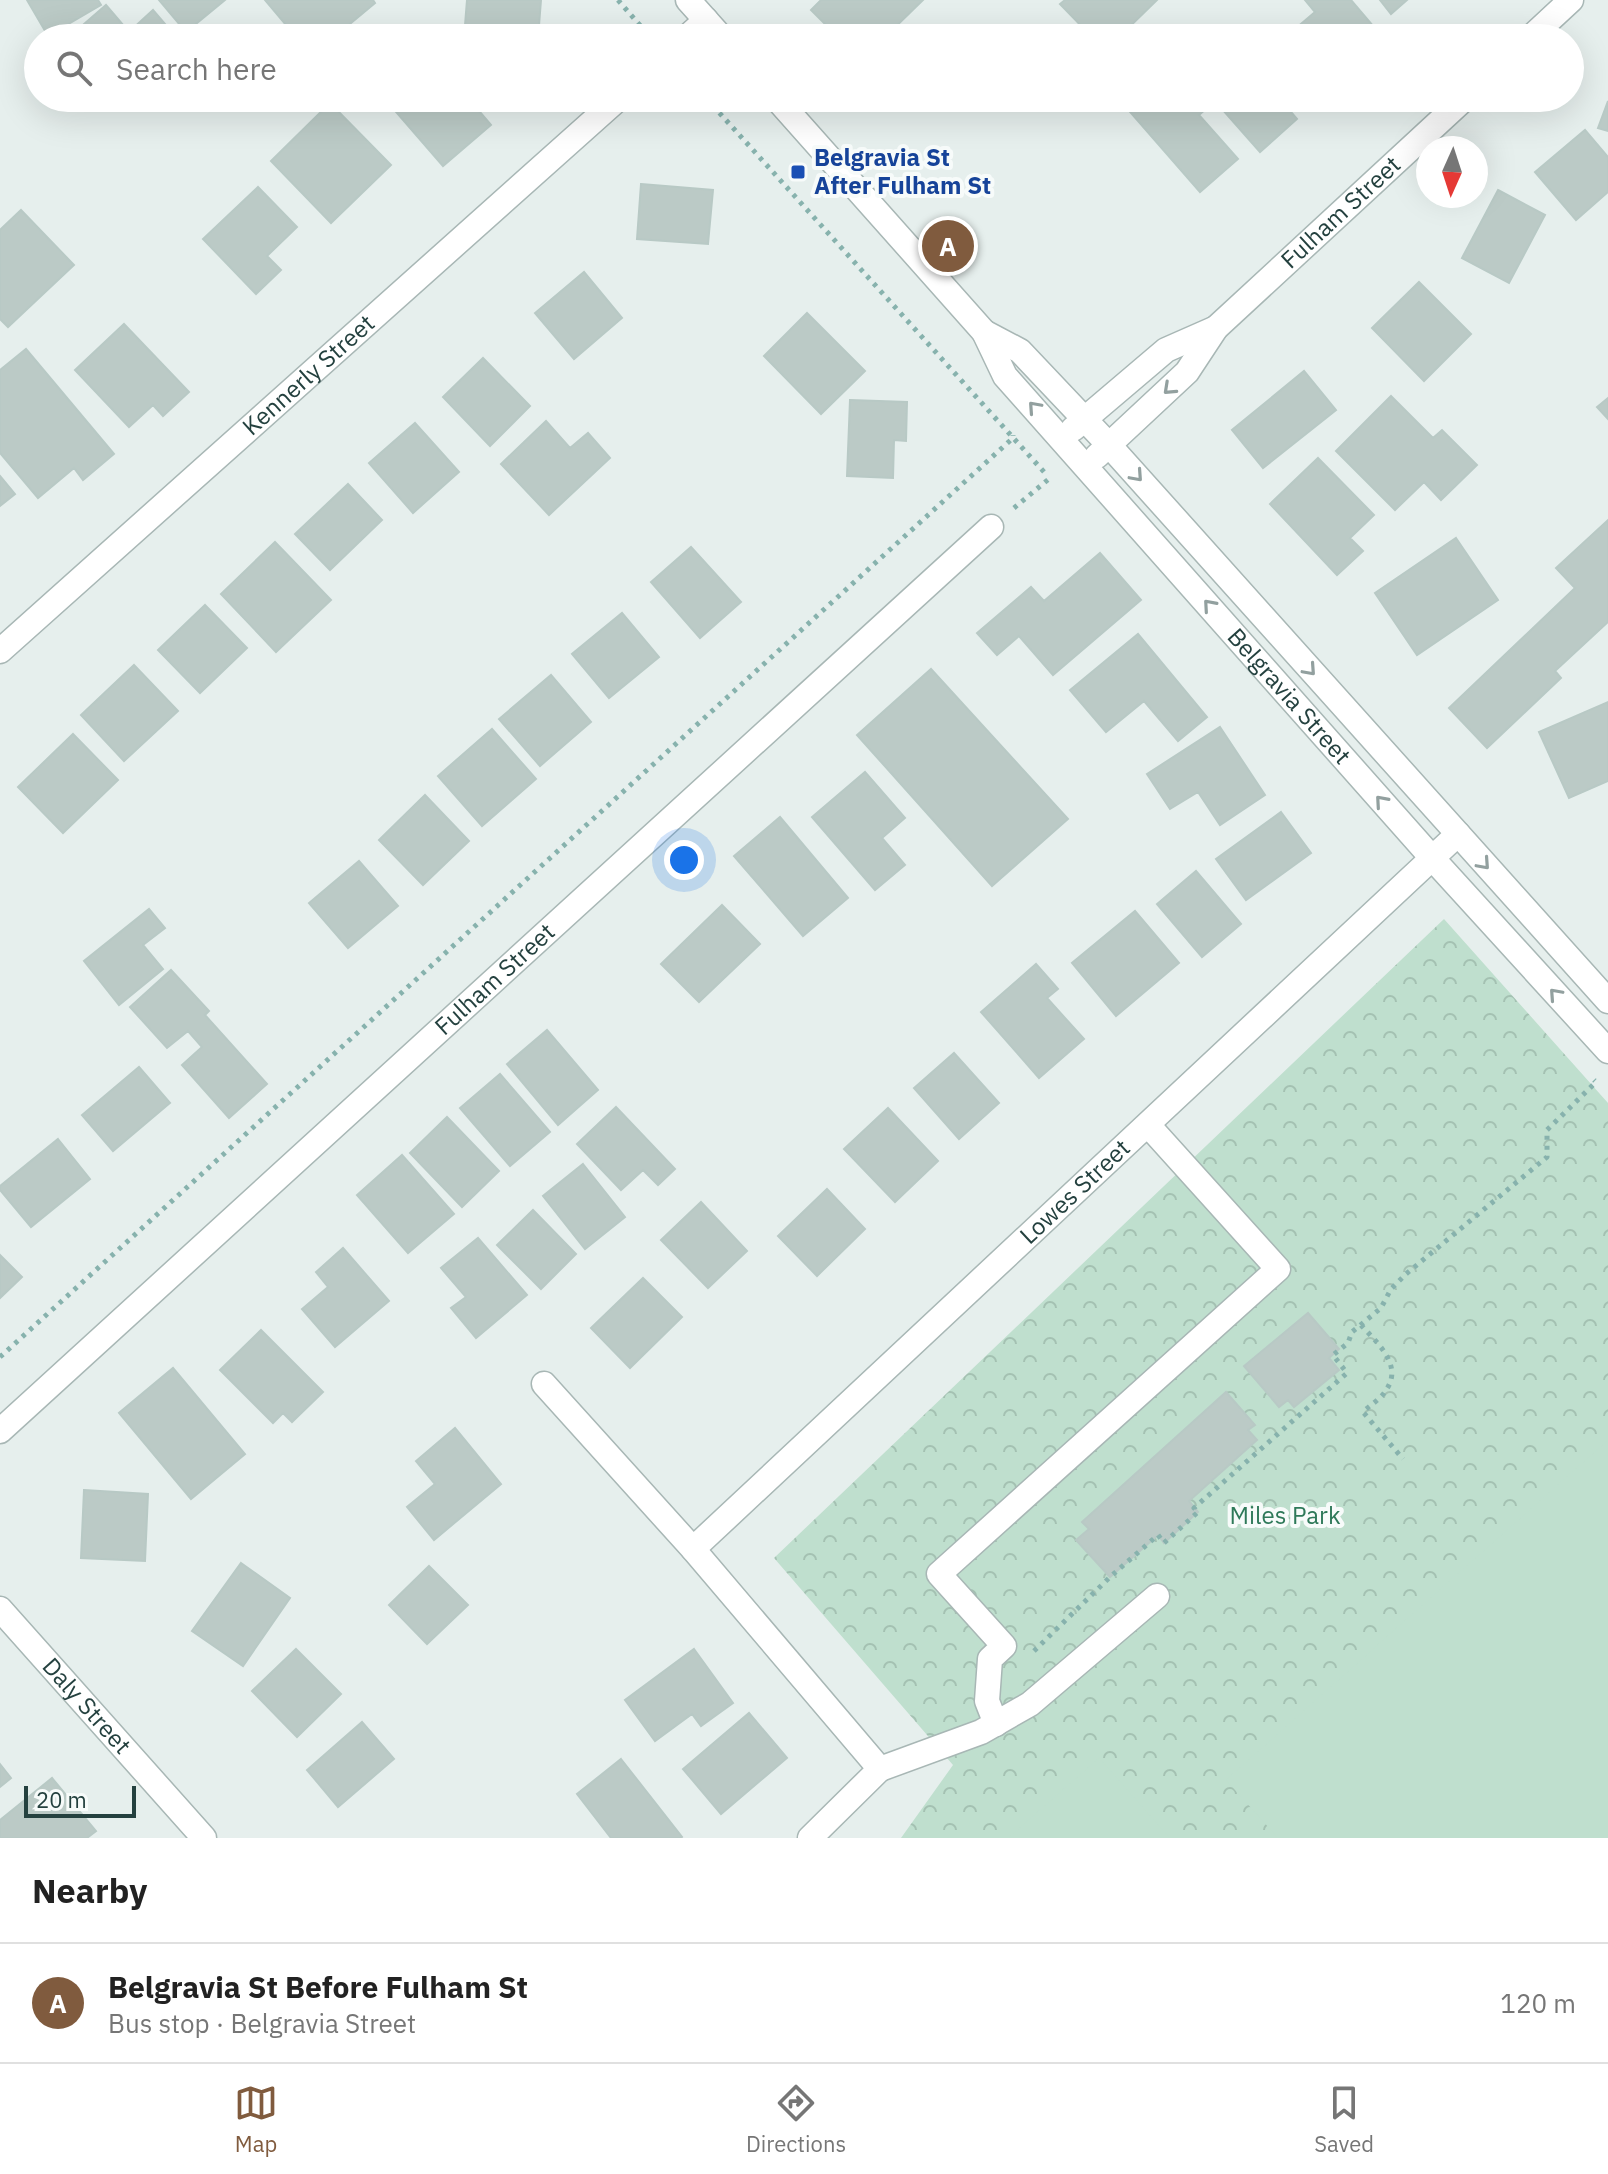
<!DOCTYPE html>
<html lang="en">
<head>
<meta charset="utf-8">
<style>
  :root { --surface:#fff; --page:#f6f6f6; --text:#222; --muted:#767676; --line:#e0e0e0; --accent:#805b3e }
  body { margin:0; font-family:"IBM Plex Sans",sans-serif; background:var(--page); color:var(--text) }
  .compass { position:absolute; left:1416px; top:136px; width:72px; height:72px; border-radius:50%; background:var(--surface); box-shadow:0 8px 32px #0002; rotate:183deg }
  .scale { position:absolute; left:24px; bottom:20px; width:112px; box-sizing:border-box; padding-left:8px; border:4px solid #24413f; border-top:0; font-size:22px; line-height:28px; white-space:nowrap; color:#24413f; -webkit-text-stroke:6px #f7fbfa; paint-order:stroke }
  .you { position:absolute; left:684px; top:860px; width:28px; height:28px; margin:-20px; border:6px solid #fff; border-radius:50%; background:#1a73e8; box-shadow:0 0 0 12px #1a73e833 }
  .badge { display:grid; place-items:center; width:52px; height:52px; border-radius:50%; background:var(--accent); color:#fff; font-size:26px; font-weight:700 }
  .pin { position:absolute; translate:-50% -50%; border:4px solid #fff; box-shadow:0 2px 8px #0006 }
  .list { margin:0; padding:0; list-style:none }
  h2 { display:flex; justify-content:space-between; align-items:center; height:104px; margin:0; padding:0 32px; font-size:34px }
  h2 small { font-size:26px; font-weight:400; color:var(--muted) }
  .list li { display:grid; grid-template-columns:52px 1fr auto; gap:24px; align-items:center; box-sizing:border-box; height:120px; padding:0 32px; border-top:2px solid var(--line) }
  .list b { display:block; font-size:30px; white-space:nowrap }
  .list p { margin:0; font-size:26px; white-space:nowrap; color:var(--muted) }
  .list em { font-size:26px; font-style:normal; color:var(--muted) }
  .icon { flex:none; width:44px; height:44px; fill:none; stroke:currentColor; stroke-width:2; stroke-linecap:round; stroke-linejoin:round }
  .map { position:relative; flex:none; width:1608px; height:1838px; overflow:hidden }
  .search { position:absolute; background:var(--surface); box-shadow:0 8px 32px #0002; left:24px; right:24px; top:24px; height:88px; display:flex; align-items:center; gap:20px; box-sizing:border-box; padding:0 28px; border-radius:44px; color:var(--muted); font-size:30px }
  .sheet { height:224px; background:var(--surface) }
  nav { display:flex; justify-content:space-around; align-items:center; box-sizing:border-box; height:112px; border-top:2px solid var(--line); background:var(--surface); font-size:22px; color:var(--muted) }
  nav a { display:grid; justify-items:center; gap:4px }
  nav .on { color:var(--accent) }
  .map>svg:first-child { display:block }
</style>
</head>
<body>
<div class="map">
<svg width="1608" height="1838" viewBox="0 0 1608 1838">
  <defs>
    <pattern id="park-crowns" width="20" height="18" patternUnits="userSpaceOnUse" patternTransform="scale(2)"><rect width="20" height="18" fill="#bfdfce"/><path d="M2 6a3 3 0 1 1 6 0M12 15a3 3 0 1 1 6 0" fill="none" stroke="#a4c1b2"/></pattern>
  </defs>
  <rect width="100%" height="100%" fill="#e6efed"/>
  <!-- park -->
  <path fill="url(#park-crowns)" d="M1444,919l164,184v735h-707l52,-73 -179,-207z"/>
  <!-- pitch -->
  <path fill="#bfdfce" d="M1608,1440v398h-330l-52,-58z
    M1099,1758l71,80h-162z"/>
  <!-- building -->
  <path fill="#bbcac6" stroke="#b8c9c5" stroke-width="2" d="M27,0h71l3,5 -53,31z
    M159,0h66l-39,32z
    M265,0h108l2,3 -42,35h-36z
    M467,0h74l-3,38h-74z
    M821,0h102l-39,38h-45l-28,-28z
    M1065,0h92l-39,38h-25l-33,-34z
    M1305,0h46l29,34 -5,4h-82l-4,-4 26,-22z
    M1380,0h27l-16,14z
    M106,5l23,27 24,-22 24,28h-109z
    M1217,27l9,11h-22z
    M97,98h21l-12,10z
    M384,98h84l23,27 -48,41z
    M1134,98h145l18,21 -37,33 -45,-51 -16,14 39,44 -38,33 -75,-86z
    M1608,101v30l-10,-3z
    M330,103l61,62 -60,58 -60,-62z
    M1585,130l23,27v35l-32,28 -41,-48z
    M641,184l72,6 -5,54 -71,-5z
    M258,187l39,40 -30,29 14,14 -25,24 -53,-55z
    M1498,190l47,25 -36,68 -47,-25z
    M21,210l53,55 -66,62 -8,-8v-89z
    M584,272l38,46 -48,41 -39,-46z
    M1419,282l52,52 -47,47 -52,-53z
    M807,313l58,58 -44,43 -57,-58z
    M124,324l65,68 -26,24 -10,-11 -24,22 -54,-57z
    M26,349l88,105 -31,26 -9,-12 -36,30 -38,-45v-83z
    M483,358l47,48 -40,40 -47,-49z
    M1304,371l32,39 -73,58 -31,-38z
    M1391,396l42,42 9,-8 35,35 -36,35 -17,-18 -29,28 -59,-59z
    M1608,398v21l-11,-12z
    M850,400l57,2 -1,39 -12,-1 -1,38 -46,-2z
    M546,421l24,27 18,-15 22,25 -61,57 -48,-51z
    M415,423l44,49 -46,41 -44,-50z
    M1318,458l56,57 -24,23 13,13 -26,24 -67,-71z
    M0,476l15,18 -15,12z
    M348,484l34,36 -52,50 -35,-36z
    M1608,520v102l-53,49 6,7 -74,70 -38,-40 126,-120 -19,-20z
    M1456,538l42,62 -81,55 -42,-62z
    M275,542l56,58 -55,52 -55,-58z
    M691,547l50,55 -41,36 -49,-56z
    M1100,553l41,47 -88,75 -34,-39 -22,19 -20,-22 54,-46 13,14z
    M205,605l42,43 -47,45 -42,-43z
    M622,613l37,44 -50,41 -37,-44z
    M1138,634l69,83 -29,24 -34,-40 -38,31 -36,-42z
    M134,665l44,46 -54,50 -43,-46z
    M931,669l137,150 -76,67 -135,-151z
    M551,675l40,47 -51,44 -41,-47z
    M1608,702v79l-39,17 -30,-66z
    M1220,727l45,68 -45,30 -22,-33 -28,17 -23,-35z
    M492,729l44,50 -54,47 -44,-50z
    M73,734l45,46 -55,53 -45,-46z
    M865,772l40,46 -23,20 23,27 -30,25 -63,-73z
    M425,795l44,46 -46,44 -44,-45z
    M1281,812l30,41 -65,47 -30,-41z
    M780,817l68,81 -45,38 -69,-80z
    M359,861l39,45 -50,42 -39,-45z
    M1196,871l45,53 -39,33 -45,-53z
    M722,905l38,39 -61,58 -38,-38z
    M149,909l16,19 -22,17 20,24 -44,36 -35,-44z
    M1135,911l44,52 -63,53 -44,-53z
    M1036,964l22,25 -11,9 37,41 -45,39 -58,-66z
    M171,970l38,41 -4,4 62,69 -38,34 -47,-53 20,-18 -14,-16 -21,17 -37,-41z
    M547,1030l51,60 -40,35 -51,-61z
    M954,1053l45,50 -40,36 -45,-51z
    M139,1067l31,36 -57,48 -31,-36z
    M500,1074l50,58 -40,34 -50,-58z
    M616,1107l59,62 -17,16 -15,-15 -22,20 -44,-46z
    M888,1108l50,53 -43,41 -51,-53z
    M447,1117l52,54 -37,36 -52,-54z
    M58,1139l32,40 -59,48 -31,-37v-4z
    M402,1155l52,59 -46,39 -51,-58z
    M583,1164l42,53 -40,32 -42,-53z
    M827,1189l38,40 -48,47 -39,-40z
    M701,1202l46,49 -39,37 -47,-48z
    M533,1210l43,44 -35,35 -44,-44z
    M478,1238l49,57 -51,43 -25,-30 15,-11 -25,-29z
    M343,1248l46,53 -54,46 -33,-38 26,-22 -12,-15z
    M0,1255l22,22 -22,21z
    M643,1278l39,39 -52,51 -39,-40z
    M1308,1313l31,36 -10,9 10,12 -45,37 -6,-7 -9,7 -35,-41z
    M261,1330l62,62 -31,30 -9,-9 -10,10 -53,-53z
    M173,1368l72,86 -54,45 -72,-86z
    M1226,1392l29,33 -7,5 9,10 -68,61 9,11 -34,31 -6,-8 -48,42 -34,-37 13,-11 -7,-7z
    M455,1428l46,56 -67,56 -27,-33 28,-23 -19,-23z
    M84,1490l64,4 -3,67 -64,-3z
    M241,1563l49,35 -47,68 -51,-35z
    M429,1566l39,39 -41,39 -38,-39z
    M296,1649l45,45 -44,43 -45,-46z
    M694,1649l39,54 -32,23 -9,-12 -37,27 -30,-41z
    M749,1713l38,45 -66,56 -38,-45z
    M362,1722l32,37 -56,48 -31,-37z
    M621,1759l61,78 -1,1h-70l-34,-44z
    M0,1764l11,14 -11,9z
    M52,1778l44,53 -9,7h-87v-18z"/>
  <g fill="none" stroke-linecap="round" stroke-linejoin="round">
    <!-- minor casing -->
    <g stroke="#a8b7b5" stroke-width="27">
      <g id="minor">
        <path d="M688,0l34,38"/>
        <path d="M686,38l20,-18"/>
        <path d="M1530,38l41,-38"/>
        <path id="s1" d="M776,98l208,234 21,44 428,483 175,192"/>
        <path d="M984,332l36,19 89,94 499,556"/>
        <path d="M1073,429l93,-79 50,-22"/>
        <path id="s2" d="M1097,456l90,-84 29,-44 249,-230"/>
        <path id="s3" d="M0,651l619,-553"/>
        <path d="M544,1384l149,165"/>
        <path id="s4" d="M0,1431l991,-904"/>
        <path id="s5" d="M0,1609l204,229"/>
        <path d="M996,1724l-9,-23 3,-42 14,-13 -65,-72 339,-305 -130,-144"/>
        <path d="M880,1769l101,-37 49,-28 127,-108"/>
        <path id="s6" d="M810,1838l70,-69 -187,-220 765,-715"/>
      </g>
    </g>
    <!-- path -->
    <path stroke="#87b2ad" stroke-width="5" stroke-dasharray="4 6" stroke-linecap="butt" d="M618,0l26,30
      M706,98l339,375
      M1014,508l36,-30
      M1361,1325c15,17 43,40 25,65 -5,9 -16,15 -23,22l40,47
      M0,1357l1013,-919v-3
      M1034,1651l76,-74 48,-42 6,8 34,-31 -4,-4 153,-135 -14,-18 15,-12 4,-11 29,-24 10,-19 15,-15 141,-117v-27l49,-48 -2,-2"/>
    <!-- minor -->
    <use href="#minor" stroke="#fff" stroke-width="24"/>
  </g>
  <!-- one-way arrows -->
  <defs><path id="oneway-chevron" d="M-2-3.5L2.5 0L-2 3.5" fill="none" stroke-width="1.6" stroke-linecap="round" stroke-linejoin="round" transform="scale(2)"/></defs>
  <g stroke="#92a09f">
    <use href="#oneway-chevron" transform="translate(1169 389) rotate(137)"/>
    <use href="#oneway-chevron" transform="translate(1034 407) rotate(-132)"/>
    <use href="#oneway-chevron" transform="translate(1137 476) rotate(48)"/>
    <use href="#oneway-chevron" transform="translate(1209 605) rotate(-131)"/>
    <use href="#oneway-chevron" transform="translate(1310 670) rotate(48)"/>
    <use href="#oneway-chevron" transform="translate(1381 801) rotate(-131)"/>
    <use href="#oneway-chevron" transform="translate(1484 864) rotate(48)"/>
    <use href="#oneway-chevron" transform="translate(1555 994) rotate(-132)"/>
  </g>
  <!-- markers -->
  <rect fill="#1a4fb4" stroke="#f7fbfa" stroke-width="3" x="790" y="164" width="16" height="16" rx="4"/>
  <g text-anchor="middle" stroke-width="8" stroke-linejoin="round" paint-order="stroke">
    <!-- transit labels -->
    <g font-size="24" font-weight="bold" fill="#164399" stroke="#f7fbfa" text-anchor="start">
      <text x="814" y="166">Belgravia St<tspan x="814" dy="28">After Fulham St</tspan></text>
    </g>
    <!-- street labels -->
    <g font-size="24" fill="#24413f" stroke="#f7fbfa">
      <text dy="8" stroke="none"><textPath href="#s2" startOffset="346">Fulham Street</textPath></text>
      <text dy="8" stroke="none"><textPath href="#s3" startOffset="414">Kennerly Street</textPath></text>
      <text dy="8" stroke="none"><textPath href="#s1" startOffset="790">Belgravia Street</textPath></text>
      <text dy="8" stroke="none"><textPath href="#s4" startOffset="670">Fulham Street</textPath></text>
      <text dy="8" stroke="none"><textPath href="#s6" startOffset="910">Lowes Street</textPath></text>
      <text dy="8" stroke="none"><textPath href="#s5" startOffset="130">Daly Street</textPath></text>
    </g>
    <!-- park labels -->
    <g font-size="24" fill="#2e7959" stroke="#f7fbfa">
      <text x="1285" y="1524">Miles Park</text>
    </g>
  </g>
</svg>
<svg class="compass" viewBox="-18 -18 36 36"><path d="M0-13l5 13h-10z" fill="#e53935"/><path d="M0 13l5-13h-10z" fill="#767676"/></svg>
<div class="scale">20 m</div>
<div class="you"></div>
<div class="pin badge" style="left:948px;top:246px">A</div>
<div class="search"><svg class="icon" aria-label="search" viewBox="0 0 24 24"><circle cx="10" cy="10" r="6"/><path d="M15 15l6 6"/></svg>Search here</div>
</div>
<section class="sheet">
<h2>Nearby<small></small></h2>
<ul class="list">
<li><span class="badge">A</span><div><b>Belgravia St Before Fulham St</b><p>Bus stop · Belgravia Street</p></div><em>120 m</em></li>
</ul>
</section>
<nav>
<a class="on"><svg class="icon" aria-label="map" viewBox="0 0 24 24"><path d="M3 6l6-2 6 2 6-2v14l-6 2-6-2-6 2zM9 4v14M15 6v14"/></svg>Map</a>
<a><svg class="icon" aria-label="directions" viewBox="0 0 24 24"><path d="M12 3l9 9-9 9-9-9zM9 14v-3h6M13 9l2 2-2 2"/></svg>Directions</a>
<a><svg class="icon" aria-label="saved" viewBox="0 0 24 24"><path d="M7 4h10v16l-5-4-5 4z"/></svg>Saved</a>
</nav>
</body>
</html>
